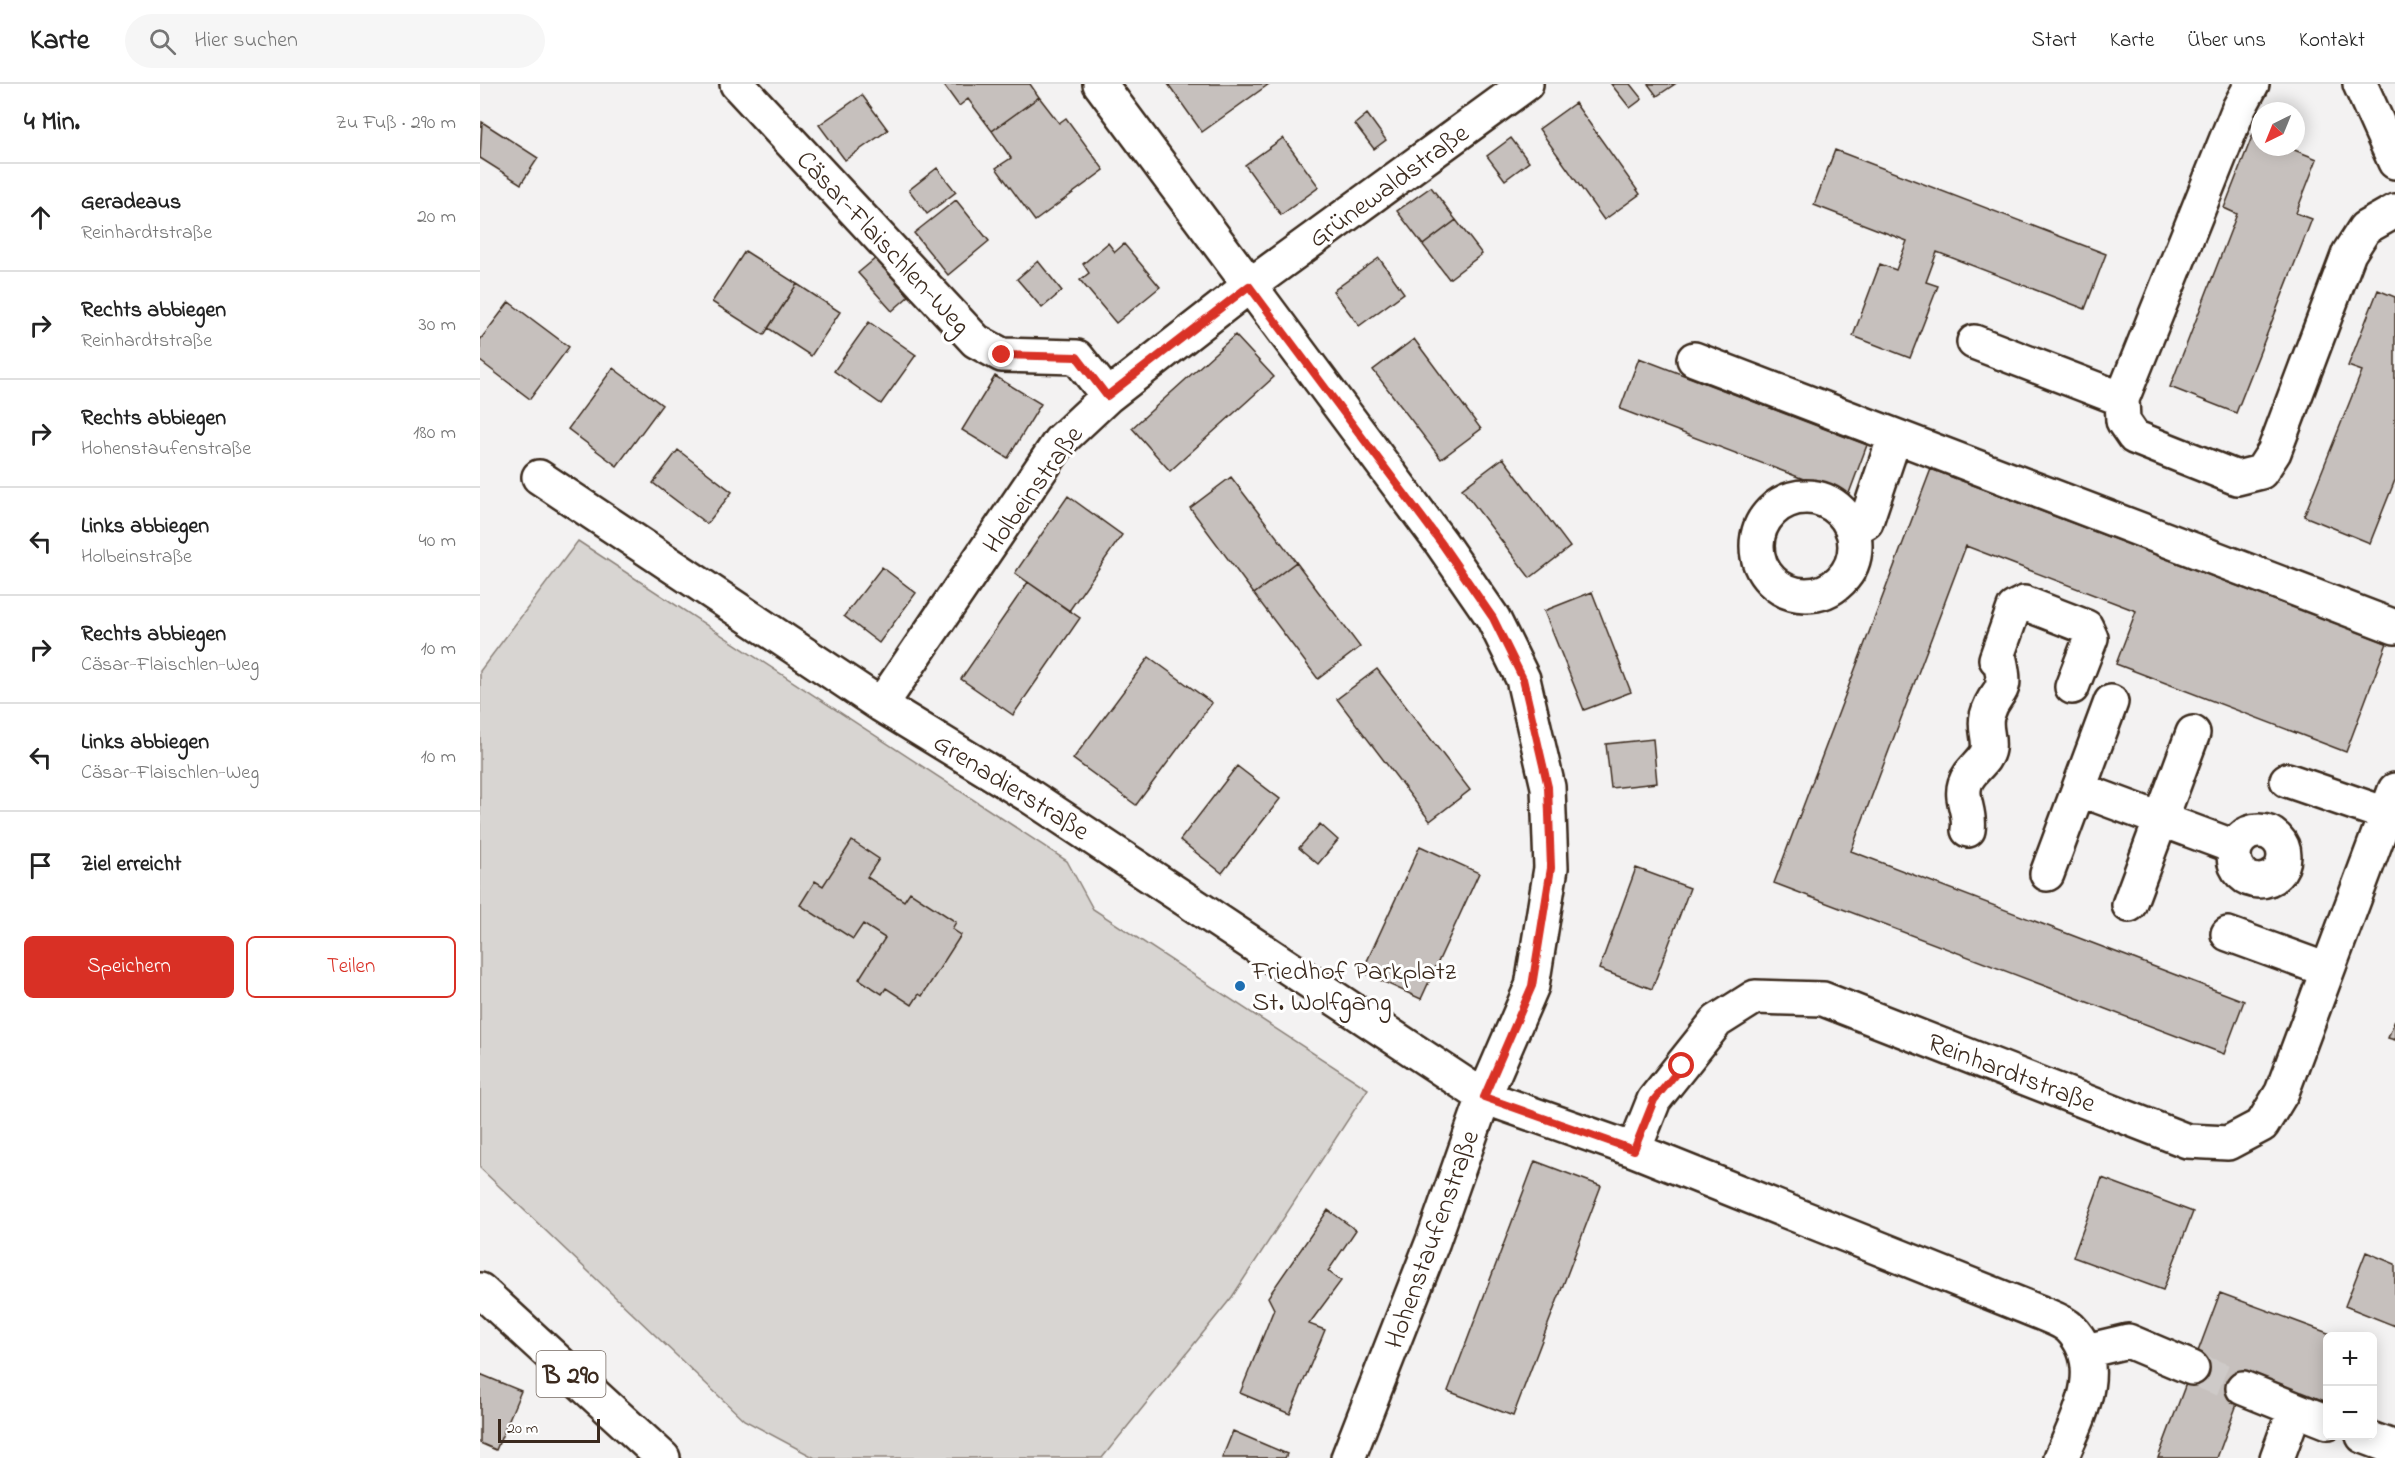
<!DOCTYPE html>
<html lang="de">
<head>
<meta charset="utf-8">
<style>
  :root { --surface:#fff; --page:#f6f6f6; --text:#222; --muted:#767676; --line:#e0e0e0; --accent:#d93025 }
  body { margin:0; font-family:"Indie Flower",sans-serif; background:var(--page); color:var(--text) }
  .controls { position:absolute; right:18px; bottom:18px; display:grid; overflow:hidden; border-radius:9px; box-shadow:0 3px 15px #0003 }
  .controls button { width:54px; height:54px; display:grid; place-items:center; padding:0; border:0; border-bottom:2px solid var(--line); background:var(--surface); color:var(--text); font:30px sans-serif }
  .compass { position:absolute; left:1771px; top:18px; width:54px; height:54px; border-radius:50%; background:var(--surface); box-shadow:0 3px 15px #0003; rotate:223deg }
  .scale { position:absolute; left:18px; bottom:15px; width:102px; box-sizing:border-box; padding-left:6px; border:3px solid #3b2a1e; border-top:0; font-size:16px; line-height:21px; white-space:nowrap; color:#3b2a1e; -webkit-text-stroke:4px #fff; paint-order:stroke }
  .stop { position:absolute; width:18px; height:18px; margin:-14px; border:4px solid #d93025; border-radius:50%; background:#fff }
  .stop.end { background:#d93025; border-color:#fff; box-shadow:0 2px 6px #0008 }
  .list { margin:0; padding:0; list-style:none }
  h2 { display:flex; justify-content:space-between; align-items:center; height:78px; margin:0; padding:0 24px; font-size:26px }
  h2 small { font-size:20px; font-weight:400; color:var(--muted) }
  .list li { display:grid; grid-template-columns:39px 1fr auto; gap:18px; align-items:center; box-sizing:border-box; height:108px; padding:0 24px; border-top:2px solid var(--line) }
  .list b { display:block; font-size:22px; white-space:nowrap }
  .list p { margin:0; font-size:20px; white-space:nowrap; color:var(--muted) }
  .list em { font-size:20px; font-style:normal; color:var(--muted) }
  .actions { display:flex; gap:12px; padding:18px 24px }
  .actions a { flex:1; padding:14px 0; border:2px solid var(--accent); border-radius:9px; text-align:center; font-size:21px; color:var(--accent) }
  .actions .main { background:var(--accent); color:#fff }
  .icon { flex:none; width:33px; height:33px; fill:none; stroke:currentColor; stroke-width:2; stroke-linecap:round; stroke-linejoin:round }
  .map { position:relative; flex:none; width:1915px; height:1374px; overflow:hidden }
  header { display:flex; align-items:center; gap:36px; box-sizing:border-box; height:84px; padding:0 30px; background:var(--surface); border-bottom:2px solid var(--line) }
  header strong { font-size:28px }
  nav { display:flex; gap:33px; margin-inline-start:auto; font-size:21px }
  .search { width:420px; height:54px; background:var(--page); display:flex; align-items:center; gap:15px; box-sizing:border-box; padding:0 21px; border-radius:33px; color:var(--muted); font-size:22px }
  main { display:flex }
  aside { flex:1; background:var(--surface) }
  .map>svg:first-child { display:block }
</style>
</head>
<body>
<header>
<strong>Karte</strong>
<div class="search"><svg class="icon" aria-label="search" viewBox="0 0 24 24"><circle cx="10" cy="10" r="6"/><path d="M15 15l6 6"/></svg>Hier suchen</div>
<nav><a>Start</a><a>Karte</a><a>Über uns</a><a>Kontakt</a></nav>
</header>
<main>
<aside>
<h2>4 Min.<small>Zu Fuß · 290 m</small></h2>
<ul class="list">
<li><svg class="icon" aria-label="ahead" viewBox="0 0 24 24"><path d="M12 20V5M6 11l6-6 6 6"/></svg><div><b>Geradeaus</b><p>Reinhardtstraße</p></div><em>20 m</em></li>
<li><svg class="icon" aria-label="right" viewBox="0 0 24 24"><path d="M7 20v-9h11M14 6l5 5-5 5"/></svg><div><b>Rechts abbiegen</b><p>Reinhardtstraße</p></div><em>30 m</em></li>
<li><svg class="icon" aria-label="right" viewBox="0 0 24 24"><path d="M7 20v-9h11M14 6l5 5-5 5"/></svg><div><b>Rechts abbiegen</b><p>Hohenstaufenstraße</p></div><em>180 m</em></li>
<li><svg class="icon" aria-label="left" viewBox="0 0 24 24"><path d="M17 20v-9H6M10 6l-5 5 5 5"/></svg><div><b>Links abbiegen</b><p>Holbeinstraße</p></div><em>40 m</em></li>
<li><svg class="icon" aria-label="right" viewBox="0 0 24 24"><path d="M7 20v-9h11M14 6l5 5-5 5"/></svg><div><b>Rechts abbiegen</b><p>Cäsar-Flaischlen-Weg</p></div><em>10 m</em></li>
<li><svg class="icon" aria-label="left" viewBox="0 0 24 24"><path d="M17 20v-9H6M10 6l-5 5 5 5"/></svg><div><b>Links abbiegen</b><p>Cäsar-Flaischlen-Weg</p></div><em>10 m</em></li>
<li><svg class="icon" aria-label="arrive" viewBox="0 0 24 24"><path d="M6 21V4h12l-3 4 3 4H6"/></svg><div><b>Ziel erreicht</b></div></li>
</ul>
<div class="actions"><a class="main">Speichern</a><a>Teilen</a></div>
</aside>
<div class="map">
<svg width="1915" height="1374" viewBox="0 0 1915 1374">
  <rect width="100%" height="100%" fill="#f3f2f2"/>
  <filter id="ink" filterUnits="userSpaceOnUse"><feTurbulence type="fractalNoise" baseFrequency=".0167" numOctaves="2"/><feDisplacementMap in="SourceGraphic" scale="12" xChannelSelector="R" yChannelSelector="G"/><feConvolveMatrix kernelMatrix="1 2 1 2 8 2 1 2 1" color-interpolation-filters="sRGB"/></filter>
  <g filter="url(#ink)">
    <!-- green -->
    <path fill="#d8d5d2" stroke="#8a8078" stroke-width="1.5" d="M98,457l489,320 26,48 275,180 -136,208 -130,161h-287l-71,-38 -264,-252v-497z"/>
    <!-- building -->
    <path fill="#c6c0bd" stroke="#3b2a1e" stroke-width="1.5" d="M463,0h87l9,13 -47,34 -24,-32 -9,7z
      M688,0h101l-67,48z
      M1131,0h19l12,15 -12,9z
      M1168,0h27l-18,12z
      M382,11l26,35 -43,30 -26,-35z
      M559,13l20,26 7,-5 38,52 -69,51 -39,-53 15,-10 -19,-27z
      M1095,19l65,91 -36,26 -65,-91z
      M887,30l19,26 -12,9 -19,-25z
      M2,38l56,36 -17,26 -41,-26z
      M1773,50l7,2v11h27l30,12 -21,54 16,6 -76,194 -66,-26 67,-173 -13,-6z
      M803,54l36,49 -38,28 -36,-50z
      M1031,54l18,24 -24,18 -18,-24z
      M1355,66l271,104 -21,55 -148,-57 -11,30 12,4 -28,72 -57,-22 27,-72 16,6 11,-29 -93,-36z
      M457,84l19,24 -29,22 -18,-24z
      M951,103l25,33 -33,25 -26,-34z
      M476,116l33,41 -41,34 -34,-42z
      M976,136l26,34 -33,25 -26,-34z
      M628,159l7,9 9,-8 36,43 -44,36 -36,-43 9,-7 -6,-9z
      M265,167l52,33 -33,51 -52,-33z
      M396,174l33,38 -17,15 -34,-38z
      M899,174l25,35 -45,33 -26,-35z
      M558,177l24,30 -20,17 -25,-29z
      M317,200l43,28 -29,44 -43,-28z
      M1898,206l17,7v183l-25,63 -66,-27 58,-145 -14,-5z
      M29,218l60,45 -39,52 -50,-38v-21z
      M389,238l47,33 -35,49 -47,-33z
      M755,251l39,42 -104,94 -38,-43z
      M934,255l67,90 -40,30 -68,-89z
      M1159,274l228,87 -19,51 -228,-87z
      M133,284l49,37 -45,61 -49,-37z
      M515,292l46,28 -33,54 -46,-28z
      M198,366l54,42 -25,32 -54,-41z
      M1023,374l67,89 -40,31 -68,-89z
      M1451,385l456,174 -41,109 -230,-88 20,-53 -170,-65 -115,305 393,150 -20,53 -450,-171z
      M751,393l65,85 -42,32 -64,-86z
      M588,412l54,39 -53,76 -54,-38z
      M816,478l64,85 -42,32 -64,-85z
      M402,483l34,26 -37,50 -35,-27z
      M548,498l52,36 -67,97 -52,-36z
      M1112,508l39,100 -47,18 -40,-99z
      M669,573l63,46 -76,102 -63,-46z
      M897,585l93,121 -40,31 -93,-122z
      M1173,655l4,44 -46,5 -5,-44z
      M757,682l43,33 -58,74 -42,-33z
      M840,740l18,16 -20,24 -19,-16z
      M372,757l27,18 -12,18 37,24 6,-9 46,30 -4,7 9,6 -39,61 -3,-2 -7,11 -26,-17 -4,6 -23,-15 26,-41 -22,-14 -10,15 -53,-34 15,-24 8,5z
      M940,762l59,27 -58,126 -59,-27z
      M1156,784l54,20 -38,101 -53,-20z
      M1915,936v20l-7,-2z
      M1055,1077l66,25 -88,230 -65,-25z
      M1622,1094l91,34 -30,78 -90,-33z
      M848,1126l28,20 -28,41 13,10 -32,43 16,6 -35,84 -50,-21 34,-84 -6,-12z
      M1886,1168l29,12v62l-50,-20z
      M1740,1209l116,43h-8v70l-85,-18 -26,70h-59z
      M0,1290l41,17 -25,59 -16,-7z
      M753,1347l54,23 -2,4h-63z"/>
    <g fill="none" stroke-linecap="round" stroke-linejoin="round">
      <!-- minor-tunnel -->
      <path stroke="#cecac8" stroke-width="33" stroke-dasharray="33 16" stroke-linecap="butt" d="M1712,1284l51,20"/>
      <!-- minor casing -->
      <g stroke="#3b2a1e" stroke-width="38">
        <path id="minor" d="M257,0l239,257 26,14 75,2 31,39
          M620,0l342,460 51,74 30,61 25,108 3,81 -19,118 -48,111 -51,144 -85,217
          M1880,0l35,78
          M1494,258l148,57 117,-291 13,-24
          M1214,275l701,268
          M1642,315l1,22 11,16 103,41 24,-6 13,-20 75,-199 16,-25 30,-17
          M59,393l342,228 147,90 456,302 150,53 20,-50 63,-79 38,-24 68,2 364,142 41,2 34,-18 20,-33 113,-302
          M1277 462a49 49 0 1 1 98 0a49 49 0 1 1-98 0Z
          M1372,446l14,-8 29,-86
          M1516,575l18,-51 10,-5 62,24 5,11 -19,49
          M401,621l179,-264 48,-45 141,-110 277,-202
          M1807,696l99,34
          M1599,705l156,58
          M1488,746c3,-19 -8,-30 -3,-46 4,-14 21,-22 23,-35 2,-11 -4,-21 -1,-33 8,-30 22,-17 13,-56
          M1754 772a25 25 0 1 1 50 0a25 25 0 1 1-50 0Z
          M1567,790l64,-172
          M1649,821l64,-172
          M1748,850l99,36
          M1154,1066l407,163c9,4 22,8 29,15 38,38 8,90 -9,130
          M1606,1267l42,-10 64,27
          M1763,1304l52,21
          M1883,1352l32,12
          M1797,1374l18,-49 33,13"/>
      </g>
      <!-- major casing -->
      <g stroke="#3b2a1e" stroke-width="38">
        <path id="major" d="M0,1206l183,168"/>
      </g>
      <!-- minor -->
      <use href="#minor" stroke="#fff" stroke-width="33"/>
      <!-- major -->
      <use href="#major" stroke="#fff" stroke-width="33"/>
    </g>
  </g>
  <g fill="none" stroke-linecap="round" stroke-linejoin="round" filter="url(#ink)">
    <!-- route -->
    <path stroke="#d93025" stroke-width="8" d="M522,271l75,2 30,39 142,-110 193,258 51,74 30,61 25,108 3,81 -19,118 -48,111 150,53 20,-50 28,-34"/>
  </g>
  <!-- markers -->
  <circle fill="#1f6fb2" stroke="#fff" stroke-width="2" cx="760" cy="902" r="6"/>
  <g text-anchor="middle" stroke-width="6" stroke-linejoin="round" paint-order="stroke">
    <!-- shield labels -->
    <rect fill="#fff" stroke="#766a62" stroke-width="1.5" x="56.5" y="1267" width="69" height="46" rx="4.5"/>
    <g font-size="26" font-weight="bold" fill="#3b2a1e">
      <text x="91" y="1299">B 290</text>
    </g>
    <!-- street labels -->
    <g font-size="27" fill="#3b2a1e" stroke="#fff">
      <text transform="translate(908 101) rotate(-36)" y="9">Grünewaldstraße</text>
      <text transform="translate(404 158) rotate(47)" y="9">Cäsar-Flaischlen-Weg</text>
      <text transform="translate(552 405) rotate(-54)" y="9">Holbeinstraße</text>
      <text transform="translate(532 702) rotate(32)" y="9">Grenadierstraße</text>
      <text transform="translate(1532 988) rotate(21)" y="9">Reinhardtstraße</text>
      <text transform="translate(951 1155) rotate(-70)" y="9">Hohenstaufenstraße</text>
    </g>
    <!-- poi labels -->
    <g font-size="27" fill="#3b2a1e" stroke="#fff" text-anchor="start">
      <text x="772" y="895">Friedhof Parkplatz<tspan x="772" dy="31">St. Wolfgang</tspan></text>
    </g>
  </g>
</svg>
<div class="controls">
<button>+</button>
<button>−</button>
</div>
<svg class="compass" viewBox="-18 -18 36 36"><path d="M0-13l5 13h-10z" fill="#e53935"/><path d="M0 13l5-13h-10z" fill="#767676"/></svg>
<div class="scale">20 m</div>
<div class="stop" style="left:1202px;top:982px"></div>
<div class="stop end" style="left:522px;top:271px"></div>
</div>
</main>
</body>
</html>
